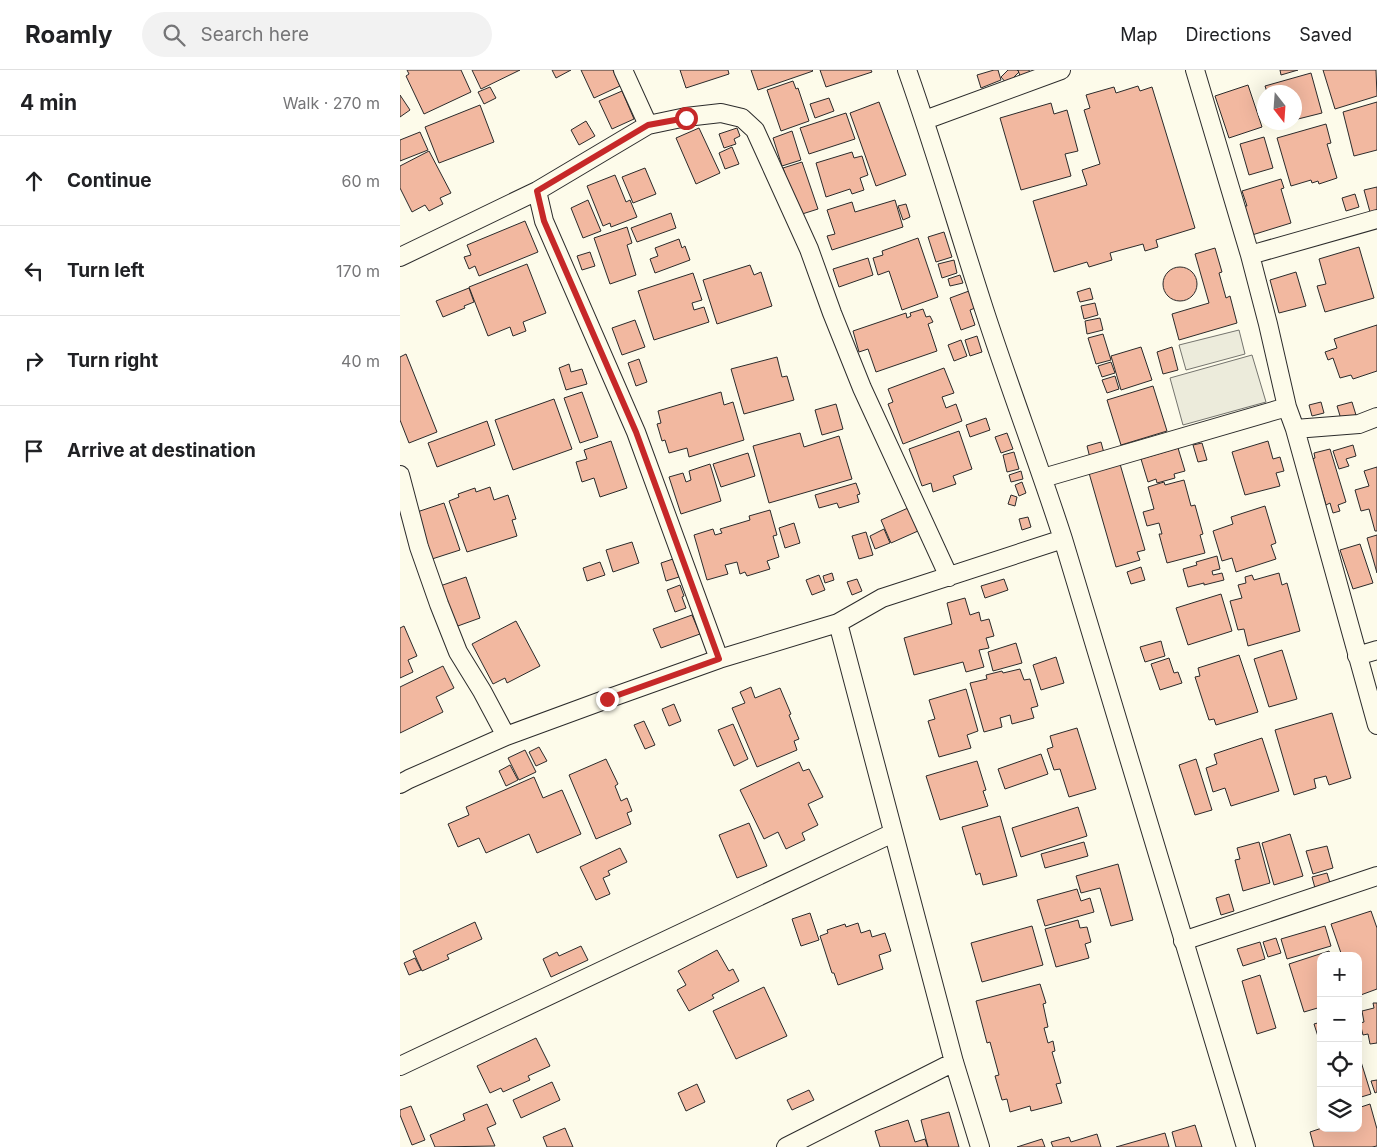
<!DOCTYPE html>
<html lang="en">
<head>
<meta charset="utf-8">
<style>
  :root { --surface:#fff; --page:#f2f2f2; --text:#202124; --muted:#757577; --line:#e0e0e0 }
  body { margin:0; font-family:Inter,sans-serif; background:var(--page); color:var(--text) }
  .controls { position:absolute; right:15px; bottom:15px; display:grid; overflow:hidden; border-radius:10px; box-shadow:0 5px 20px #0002 }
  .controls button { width:45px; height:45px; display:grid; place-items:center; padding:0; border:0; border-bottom:1px solid var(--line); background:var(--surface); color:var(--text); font:25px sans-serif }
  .compass { position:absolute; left:857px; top:15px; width:45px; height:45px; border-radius:50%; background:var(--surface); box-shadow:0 5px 20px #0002; rotate:163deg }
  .stop { position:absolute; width:15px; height:15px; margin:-11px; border:4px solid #c62828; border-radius:50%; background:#fff }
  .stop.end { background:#c62828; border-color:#fff; box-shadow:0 1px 5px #0008 }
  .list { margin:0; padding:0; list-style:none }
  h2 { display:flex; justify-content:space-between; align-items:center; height:65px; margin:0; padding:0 20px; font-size:21px }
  h2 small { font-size:16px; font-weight:400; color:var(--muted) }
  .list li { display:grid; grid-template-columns:32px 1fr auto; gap:15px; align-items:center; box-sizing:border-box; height:90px; padding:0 20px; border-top:1px solid var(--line) }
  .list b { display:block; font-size:19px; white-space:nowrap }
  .list em { font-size:16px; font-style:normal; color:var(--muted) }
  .icon { flex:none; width:28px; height:28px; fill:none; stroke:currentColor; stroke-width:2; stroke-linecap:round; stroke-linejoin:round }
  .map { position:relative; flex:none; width:977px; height:1077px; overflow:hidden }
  header { display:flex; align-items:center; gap:30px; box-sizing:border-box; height:70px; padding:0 25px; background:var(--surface); border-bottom:1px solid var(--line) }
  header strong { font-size:24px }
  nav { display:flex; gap:28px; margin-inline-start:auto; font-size:18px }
  .search { width:350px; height:45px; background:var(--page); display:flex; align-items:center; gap:12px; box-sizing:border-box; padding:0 18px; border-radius:28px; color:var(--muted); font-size:19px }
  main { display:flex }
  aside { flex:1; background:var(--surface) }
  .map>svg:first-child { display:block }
</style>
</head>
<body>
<header>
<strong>Roamly</strong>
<div class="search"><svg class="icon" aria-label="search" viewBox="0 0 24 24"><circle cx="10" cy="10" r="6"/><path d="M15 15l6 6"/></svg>Search here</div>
<nav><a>Map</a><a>Directions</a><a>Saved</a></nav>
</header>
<main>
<aside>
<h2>4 min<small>Walk · 270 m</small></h2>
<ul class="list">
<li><svg class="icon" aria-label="ahead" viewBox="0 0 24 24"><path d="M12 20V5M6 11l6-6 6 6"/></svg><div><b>Continue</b></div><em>60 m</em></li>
<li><svg class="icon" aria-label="left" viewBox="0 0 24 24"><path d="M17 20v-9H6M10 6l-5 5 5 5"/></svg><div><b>Turn left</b></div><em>170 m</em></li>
<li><svg class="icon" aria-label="right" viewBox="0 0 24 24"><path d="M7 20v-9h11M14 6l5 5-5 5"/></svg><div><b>Turn right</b></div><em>40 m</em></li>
<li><svg class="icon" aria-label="arrive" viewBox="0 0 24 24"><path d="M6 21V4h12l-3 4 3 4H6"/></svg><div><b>Arrive at destination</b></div></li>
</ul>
</aside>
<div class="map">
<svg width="977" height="1077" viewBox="0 0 977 1077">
  <rect width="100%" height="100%" fill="#fdfbea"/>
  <!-- green -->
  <path fill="#ecebdb" stroke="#74746e" d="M839,260l6,24 -59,16 -7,-25z
    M852,285l14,47 -83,23 -13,-47z"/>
  <!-- building -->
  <path fill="#f2b8a0" stroke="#2b2b2b" d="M7,0h54l10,22 -47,22 -18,-38 3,-2z
    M72,0h48l-39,19z
    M152,0h19l-15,8z
    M181,0h32l7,16 -26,12z
    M280,0h48l1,4 -43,14z
    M351,0h61l1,1 -55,19z
    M420,0h51l1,2 -46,15z
    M594,0h4l3,10 -20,8 -4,-13z
    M608,0h9l2,2 -12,12 -6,-7z
    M618,0h11l2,6 -10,3z
    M880,0h18l-17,5z
    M923,0h53l1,26 -42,13z
    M911,3l11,40 -28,7v-28h-27l-2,-6z
    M393,11l3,8 2,-1 11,33 -28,10 -14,-41z
    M848,15l14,42 -33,11 -14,-42z
    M738,16l2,5 12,-4 43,141 -39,12 2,7 -13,4 -2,-7 -33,9 2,7 -23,7 -2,-5 -33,10 -21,-71 54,-16 -5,-15 18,-6 -16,-54 6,-2 -4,-13 28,-8 2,6z
    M90,17l6,11 -12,6 -6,-12z
    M222,21l12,28 -22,10 -13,-28z
    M0,25l10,15 -10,7z
    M429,28l5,13 -19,7 -5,-14z
    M479,32l27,73 -30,11 -26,-73z
    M977,32v48l-23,6 -11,-44z
    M651,33l3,11 13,-4 11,41 -13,3 6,22 -50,14 -21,-72z
    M80,35l14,37 -55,21 -14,-36z
    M446,43l9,26 -46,15 -9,-26z
    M186,51l9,15 -16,9 -8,-15z
    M926,54l5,19 -4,1 10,34 -18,6 -1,-3 -6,2 -1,-3 -20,6 -14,-48z
    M299,58l21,45 -24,11 -20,-46z
    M337,58l3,8 -6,3 2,5 -12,4 -5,-14z
    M392,61l9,29 -19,6 -9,-28z
    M20,62l8,18 -28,11v-21z
    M864,67l9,31 -24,7 -9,-31z
    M332,77l7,17 -14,5 -6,-16z
    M29,81l22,42 -11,5 3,6 -14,7 -4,-6 -13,7 -12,-24v-22z
    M452,82l2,6 8,-2 6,19 -8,3 4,12 -12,4 -2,-5 -24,8 -10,-34z
    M402,92l16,47 -19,6 -16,-47z
    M245,98l11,26 -23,9 -11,-26z
    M215,105l11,27 4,-2 7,17 -26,10 -1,-4 -7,3 -16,-40z
    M881,109l3,9 -3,1 10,34 -39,12 -8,-29h3l-5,-15z
    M977,117v23l-7,2 -6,-22z
    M955,124l4,13 -13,4 -4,-13z
    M188,130l13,31 -18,7 -12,-30z
    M495,130l8,27 -71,23 -5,-14 8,-2 -8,-24 25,-8 3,10z
    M506,134l4,13 -7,3 -5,-14z
    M271,143l5,15 -39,14 -6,-14z
    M125,151l13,31 -59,24 -4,-10 -6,3 -5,-12 7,-2 -4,-10z
    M227,157l5,16 -5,2 9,30 -26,9 -16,-46z
    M544,162l8,25 -16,5 -8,-25z
    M518,168l20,59 -36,13 -13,-39 -11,4 -5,-17 10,-3 -1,-4z
    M279,169l3,9 3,-2 5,14 -35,13 -5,-14 8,-3 -3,-8z
    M959,177l15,51 -49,14 -8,-26 9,-2 -7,-25z
    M815,178l7,24 -3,1 7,25 4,-2 7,27 -58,17 -7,-26 37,-11 -14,-49z
    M190,182l5,14 -13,4 -5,-14z
    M468,188l5,17 -34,12 -6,-18z
    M554,190l3,13 -15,5 -4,-14z
    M127,194l19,49 -23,9 3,9 -13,5 -3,-9 -22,9 -19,-49z
    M350,195l4,10 7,-3 11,34 -55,18 -14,-44z
    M763 214a17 17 0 1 1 34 0a17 17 0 1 1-34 0Z
    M896,202l10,34 -27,7 -9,-33z
    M293,203l9,27 -10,3 2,7 10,-3 5,15 -55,18 -16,-49z
    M560,205l3,8 -13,3 -2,-7z
    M69,218l5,14 -10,4 1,2 -22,9 -7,-16z
    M690,218l3,11 -13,3 -3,-10z
    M569,221l6,17 -5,2 5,15 -14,5 -11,-32z
    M695,233l3,12 -14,4 -3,-13z
    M523,239l3,8 4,-1 3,6 -5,2 9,27 -61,21 -8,-23 -9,3 -6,-21 53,-18 1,5 4,-2 -1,-3z
    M700,248l3,12 -16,4 -2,-13z
    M235,250l10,27 -23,8 -10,-27z
    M977,255v46l-24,8 -2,-4 -11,3 -7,-20 -5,2 -3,-8 12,-4 -3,-9z
    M703,264l8,26 -15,4 -8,-26z
    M577,266l5,16 -12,4 -5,-16z
    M561,270l6,16 -13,5 -6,-16z
    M741,277l11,33 -31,10 -10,-34z
    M772,277l6,23 -15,4 -6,-22z
    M6,284l31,78 -28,11 -9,-23v-63z
    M377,287l5,20 5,-1 7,24 -50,14 -13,-45z
    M239,289l8,23 -11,4 -8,-23z
    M711,292l4,11 -13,4 -4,-11z
    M169,294l2,8 11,-3 5,15 -21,6 -7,-22z
    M544,298l10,25 -12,4 4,11 10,-4 6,17 -59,23 -15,-40 5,-2 -5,-13z
    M715,306l4,13 -12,4 -5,-13z
    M753,316l14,45 -46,14 -14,-45z
    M182,322l16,45 -18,6 -16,-45z
    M321,322l3,13 9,-3 11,38 -55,17 -2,-9 -18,5 -4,-13 -3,1 -5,-17 4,-1 -3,-12z
    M154,329l18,50 -59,21 -18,-50z
    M921,332l3,11 -12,3 -3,-11z
    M952,332l4,13 -15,4 -4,-13z
    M436,334l7,25 -21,6 -7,-25z
    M586,348l4,12 -20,7 -4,-12z
    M87,351l8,24 -58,22 -9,-24z
    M559,361l13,38 -19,7 3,8 -23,8 -2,-9 -9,3 -13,-37z
    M400,363l4,14 35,-11 13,43 -83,24 -16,-57z
    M607,363l6,16 -12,4 -6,-16z
    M211,371l16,47 -27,9 -6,-19 -12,4 -6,-20 11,-3 -3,-9z
    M868,371l5,18 7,-2 4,14 -8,2 4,13 -35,9 -13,-43z
    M701,372l3,11 -14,5 -3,-12z
    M802,373l5,17 -9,2 -5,-17z
    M953,375l3,11 -10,3 3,7 -10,3 -6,-18z
    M778,378l7,23 -11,3 1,4 -18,5 -1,-4 -8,3 -7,-23z
    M930,379l16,53 -8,3 2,6 -7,2 -3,-10 -4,2 -14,-46 3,-1 -1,-5z
    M614,382l5,17 -12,3 -4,-17z
    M348,383l7,23 -34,11 -8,-23z
    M310,394l11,37 -40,13 -12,-37 14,-4 3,9 5,-2 -2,-9z
    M720,394l25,86 -8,2 3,8 -24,7 -27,-94z
    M977,397v64h-2l-6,-22 -8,2 -6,-21 14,-4 -5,-15z
    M621,401l2,8 -12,3 -2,-7z
    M784,410l7,26 4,-1 8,29 -3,1 5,18 -38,10 -8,-29h3l-3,-11 -12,3 -4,-14 11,-3 -6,-22 16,-5 1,3z
    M622,412l4,11 -7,3 -4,-11z
    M456,413l4,11 -3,1 2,7 -20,6 -2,-5 -18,5 -4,-13z
    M90,417l4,13 14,-5 8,24 -4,1 5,16 -50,16 -18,-51 10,-4 -1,-3 17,-6 1,4z
    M611,425l6,2 -2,9 -7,-2z
    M44,433l16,47 -28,9 -15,-47z
    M865,436l11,37 -5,2 5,14 -40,13 -4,-14 -10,3 -9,-30 20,-7 -2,-7z
    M508,438l10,23 -27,12 -10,-23z
    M370,440l7,25 -4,1 6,21 -12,4 3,8 -23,7 -2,-4 -5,2 -3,-12 -12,3 3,9 -21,6 -13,-45 19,-6 2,6 7,-2 -2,-4 30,-9 -1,-4z
    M628,447l3,10 -9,3 -3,-11z
    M394,453l6,20 -15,5 -6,-20z
    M484,459l6,14 -15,6 -5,-13z
    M466,462l7,23 -14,4 -7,-23z
    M977,465v38l-10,-35z
    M232,472l7,21 -26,9 -7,-22z
    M960,474l13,39 -20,6 -13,-39z
    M817,486l3,13 -8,2 1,4 9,-2 2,7 -20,5v-2l-16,4 -5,-18 14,-4 -1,-3z
    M273,489l6,18 -13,4 -5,-18z
    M200,492l5,13 -18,6 -4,-13z
    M741,497l4,13 -14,4 -4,-12z
    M432,503l2,7 -9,3 -2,-7z
    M879,503l3,12 5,-2 13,48 -52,15 -4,-17 -6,1 -8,-29 12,-3 -4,-13 8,-2 -1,-6 7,-2 2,5z
    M419,505l6,15 -13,5 -6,-15z
    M66,507l14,41 -25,9 -15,-41z
    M457,509l5,12 -10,4 -5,-13z
    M604,509l4,11 -23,8 -4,-12z
    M280,515l4,11 -2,1 4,11 -11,4 -8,-22z
    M821,524l11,37 -44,14 -12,-37z
    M565,528l5,17 9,-3 2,9 8,-2 5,17 -8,2 3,10 -10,2 5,17 -18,5 -3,-10 -49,13 -10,-37 48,-14 -5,-21z
    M292,545l8,19 -39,14 -8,-19z
    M116,551l24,45 -33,17 -2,-5 -12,6 -21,-40z
    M4,556l13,30 -9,4 5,12 -13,6v-50z
    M761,571l4,15 -20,6 -5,-15z
    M616,573l6,20 -29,8 -5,-19z
    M882,580l15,49 -28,8 -15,-48z
    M839,585l19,57 -42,13 -2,-6 -5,1 -14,-43 5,-1 -2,-8z
    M656,587l8,26 -23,7 -8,-25z
    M769,588l5,15 4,-1 4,11 -22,7 -9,-26z
    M43,596l11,22 -18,9 7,15 -43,21v-46z
    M620,599l4,11 6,-1 8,27 -7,2 3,10 -22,6 -2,-9 -10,3 2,9 -18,5 -14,-49 17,-4 -1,-4 16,-4 1,2z
    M351,617l4,11 25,-10 11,26 -2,1 10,24 -5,2 3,9 -40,17 -25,-59 13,-5 -5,-11z
    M566,619l12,42 -11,4 4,13 -32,9 -11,-36 7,-2 -6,-19z
    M274,634l7,17 -12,5 -7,-17z
    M932,643l19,65 -22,7 -3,-9 -12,3 2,9 -22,7 -19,-65z
    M244,651l11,24 -10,4 -11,-24z
    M333,654l15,35 -14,7 -16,-36z
    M677,658l19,61 -27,8 -9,-28 -6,1 -7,-21 6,-2 -3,-11z
    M862,668l17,53 -48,15 -6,-18 -12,4 -7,-24 11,-4 -3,-10z
    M139,677l8,14 -11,5 -7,-14z
    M125,680l11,22 -17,8 -11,-22z
    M641,684l7,20 -43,15 -7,-20z
    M206,689l12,25 -3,2 6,15 6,-3 5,13 -5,2 4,11 -35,15 -27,-64z
    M796,689l16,51 -17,5 -16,-50z
    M577,691l9,29 -3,1 5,15 -48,14 -14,-44z
    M399,692l4,9 6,-2 14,28 -15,7 10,21 -16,8 3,7 -19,9 -8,-17 -14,7 -24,-49z
    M110,695l8,15 -12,6 -7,-15z
    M134,707l9,21 19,-8 19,44 -44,19 -8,-19 -43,19 -7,-15 -21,9 -10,-23 21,-9 -3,-8z
    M678,737l9,29 -66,21 -9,-29z
    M600,746l17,60 -34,9 -3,-12 -4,2 -14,-48z
    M349,753l18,43 -30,12 -18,-43z
    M890,764l13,42 -29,9 -12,-42z
    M684,772l4,14 -43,12 -4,-14z
    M859,772l11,41 -27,8 -8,-31 5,-1 -3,-11z
    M927,776l6,22 -20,6 -7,-23z
    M220,778l7,14 -19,9 2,4 -7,3 7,16 -14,6 -16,-33z
    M718,794l15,56 -22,6 -11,-38 -19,5 -5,-17z
    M927,803l3,10 -15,5 -3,-11z
    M677,819l4,12 9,-3 4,14 -49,14 -8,-26z
    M829,824l5,17 -13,4 -5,-17z
    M971,841l6,17v61l-19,7v-40h-16l-11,-32z
    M410,843l9,27 -18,6 -9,-27z
    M678,850l2,8 7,-1 4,15 -6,2 4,14 -33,9 -11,-38z
    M75,852l7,17 -35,16 2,4 -27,12 -9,-20z
    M458,853l3,10 9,-3 2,7 13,-4 6,18 -12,4 4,14 -45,16 -4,-12h-2l-12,-37 8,-3 -1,-3 18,-6 1,3z
    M632,856l11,39 -61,17 -11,-39z
    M925,856l6,20 -44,13 -6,-20z
    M876,868l5,15 -13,4 -5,-15z
    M860,872l5,17 -22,7 -6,-17z
    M181,876l7,14 -37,17 -8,-18 14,-7 2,4z
    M317,880l12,21 4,-2 6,12 -27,14 2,3 -25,13 -12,-21 9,-5 -8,-14z
    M929,881l2,5h-10v51l-17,5 -15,-48z
    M15,888l6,12 -12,5 -5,-12z
    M860,905l16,53 -19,6 -15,-53z
    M640,914l6,19 -3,1 5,23 -4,1 4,15 5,-2 2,10 -3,1 9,31 -5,1 6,19 -31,8 -1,-5 -20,6 -3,-13 -5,1 -7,-24 4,-1 -9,-33 -3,1 -11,-42z
    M364,917l23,49 -51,23 -23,-48z
    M973,933h4v40l-7,1 -2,-10 -5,1 -3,-12 4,-1 -2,-11 12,-3z
    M921,952v24l-7,-22z
    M136,968l14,28 -22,10 2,4 -27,12 -2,-4 -11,5 -13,-27z
    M958,982l13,42 -13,4z
    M977,1010v12l-2,1 -4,-12z
    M152,1012l8,18 -39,18 -8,-18z
    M297,1014l8,18 -19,9 -8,-18z
    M409,1020l5,10 -22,10 -5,-10z
    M87,1034l9,20 -9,4 8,18 -60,1 -5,-12 35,-15 -2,-6z
    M970,1034l7,25v17l-5,1h-58l-4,-15 12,-4h36v-20z
    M11,1036l14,34 -13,5 -12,-30v-5z
    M549,1042l10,35h-31l-7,-27z
    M508,1050l7,22 10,-3 3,8h-48l-5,-16z
    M795,1055l7,22h-26l-4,-15z
    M165,1058l8,19h-26l-4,-10z
    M765,1063l4,14h-53z
    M697,1064l4,13h-48l-2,-5 18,-5 2,5z
    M642,1069l3,8h-28z"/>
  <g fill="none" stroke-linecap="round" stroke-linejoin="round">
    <!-- street casing -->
    <g stroke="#2b2b2b" stroke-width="20">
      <path id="street" d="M223,0l25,55
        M507,0c28,79 51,159 77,239 25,77 54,153 79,230l183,608
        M795,0l55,185 18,69 19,83 8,22 82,296
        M525,50l136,-50
        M137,121l7,30 92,211 83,227
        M850,185l127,-36
        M0,187l137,-66 111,-66 38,-8 35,-4 21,5 13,12 54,119 23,64 30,75 87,189
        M895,359l64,-5 18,-7
        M0,405l19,72 20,57 19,48 24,39 24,45
        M643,408l244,-71
        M438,553l116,439 26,85
        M957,586l20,-6
        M0,714l9,-5 97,-43 101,-37 112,-40 119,-36 44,-25 181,-59
        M783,871l194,-65
        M0,996l493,-233
        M386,1077l168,-85"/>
    </g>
    <!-- street -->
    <use href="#street" stroke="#fdfbea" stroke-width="18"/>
  </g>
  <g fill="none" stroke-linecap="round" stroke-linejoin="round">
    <!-- route -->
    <path stroke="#c62828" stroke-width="6" d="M207,629l112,-40 -83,-227 -92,-211 -7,-30 111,-66 38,-7"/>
  </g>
</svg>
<div class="controls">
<button>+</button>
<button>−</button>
<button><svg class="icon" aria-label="locate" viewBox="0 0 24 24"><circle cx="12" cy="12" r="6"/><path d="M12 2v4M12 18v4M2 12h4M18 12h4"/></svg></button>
<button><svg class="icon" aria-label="layers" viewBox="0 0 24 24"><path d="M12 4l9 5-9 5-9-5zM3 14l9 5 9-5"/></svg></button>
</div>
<svg class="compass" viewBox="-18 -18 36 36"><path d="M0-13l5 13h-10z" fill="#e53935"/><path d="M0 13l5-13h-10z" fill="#757577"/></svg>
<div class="stop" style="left:286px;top:48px"></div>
<div class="stop end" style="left:207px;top:629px"></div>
</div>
</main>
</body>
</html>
